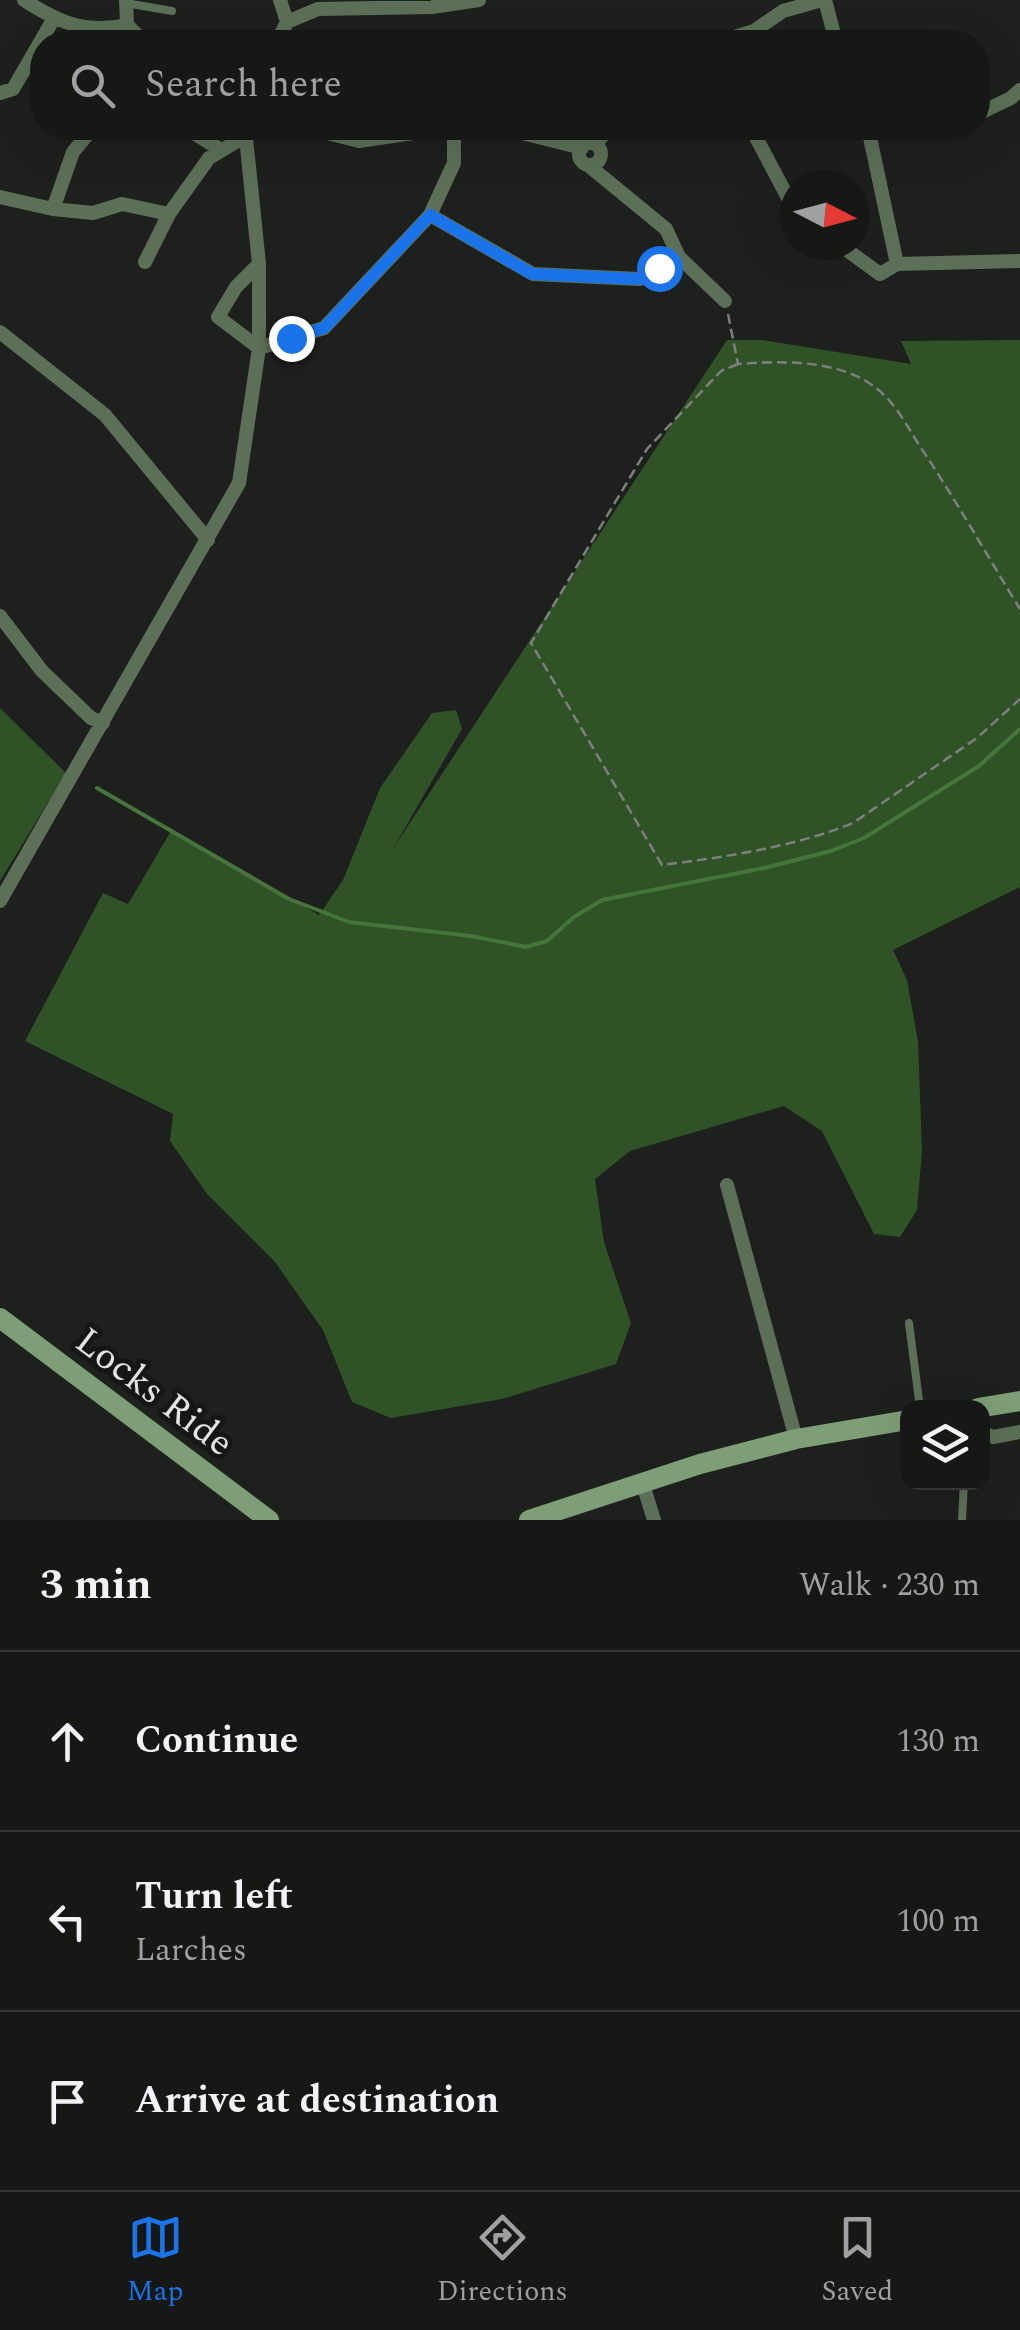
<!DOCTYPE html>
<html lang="en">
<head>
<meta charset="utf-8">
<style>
  :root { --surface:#161816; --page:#1f211f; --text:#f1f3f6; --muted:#9ea0a1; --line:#353735; --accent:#1a73e8 }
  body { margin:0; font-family:Spectral,serif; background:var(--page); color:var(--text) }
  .controls { position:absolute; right:30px; bottom:30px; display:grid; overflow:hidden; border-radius:20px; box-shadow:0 10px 40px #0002 }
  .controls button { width:90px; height:90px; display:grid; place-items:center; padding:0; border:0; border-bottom:2px solid var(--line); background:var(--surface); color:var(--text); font:50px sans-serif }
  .compass { position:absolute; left:780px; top:170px; width:90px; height:90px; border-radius:50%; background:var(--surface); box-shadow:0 10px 40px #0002; rotate:96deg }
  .stop { position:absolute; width:30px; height:30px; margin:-22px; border:8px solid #1a73e8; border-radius:50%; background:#fff }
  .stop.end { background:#1a73e8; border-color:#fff; box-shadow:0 2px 10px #0008 }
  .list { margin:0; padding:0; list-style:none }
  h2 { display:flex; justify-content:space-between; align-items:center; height:130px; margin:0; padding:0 40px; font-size:42px }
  h2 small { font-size:32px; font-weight:400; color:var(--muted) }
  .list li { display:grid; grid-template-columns:65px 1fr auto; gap:30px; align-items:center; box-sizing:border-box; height:180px; padding:0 40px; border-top:2px solid var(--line) }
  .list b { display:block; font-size:38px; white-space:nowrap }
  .list p { margin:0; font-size:32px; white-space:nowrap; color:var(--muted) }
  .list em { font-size:32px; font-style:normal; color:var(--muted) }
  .icon { flex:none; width:55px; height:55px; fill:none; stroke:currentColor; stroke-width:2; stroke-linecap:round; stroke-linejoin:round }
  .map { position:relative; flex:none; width:1020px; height:1520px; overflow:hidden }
  .search { position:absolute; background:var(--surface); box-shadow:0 10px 40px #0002; left:30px; right:30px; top:30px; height:110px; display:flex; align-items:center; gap:25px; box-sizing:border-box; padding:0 35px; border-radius:40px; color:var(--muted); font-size:38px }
  .sheet { height:670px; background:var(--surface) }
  nav { display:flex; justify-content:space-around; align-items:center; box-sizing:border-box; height:140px; border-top:2px solid var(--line); background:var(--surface); font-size:28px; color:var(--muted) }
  nav a { display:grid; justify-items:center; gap:5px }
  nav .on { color:var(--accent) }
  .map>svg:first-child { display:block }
</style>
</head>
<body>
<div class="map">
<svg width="1020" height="1520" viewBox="0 0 1020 1520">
  <rect width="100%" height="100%" fill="#1e201d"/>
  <!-- green -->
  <path fill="#305227" d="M727,340h35l149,24 -10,-23 119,-1v547l-127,63 14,30 11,62 4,109 -5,59 -17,27 -26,-3 -52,-103 -38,-25 -154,45 -35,28 9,63 27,81 -15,41 -114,35 -111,19 -39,-16 -29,-72 -48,-68 -68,-68 -37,-53 3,-27 -148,-73 78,-148 25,11 43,-73 148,84 24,-35 37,-92 52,-75 24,-3 6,19 -68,118z
    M0,708l66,65 -66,108z"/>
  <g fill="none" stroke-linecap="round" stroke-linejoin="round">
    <!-- stream -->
    <path stroke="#47743c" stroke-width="4" d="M97,788l192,111 60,23 122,14 55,11 21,-6 27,-24 28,-17 162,-32 67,-17 33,-13 115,-72 41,-37"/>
  </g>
  <!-- building -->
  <path fill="#a5a8a4" stroke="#747673" stroke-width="2.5" d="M888,37l1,5h-27v-3z"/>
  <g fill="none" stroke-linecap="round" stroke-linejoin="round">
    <!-- path -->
    <path stroke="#7e807d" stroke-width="2.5" stroke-dasharray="10 5" stroke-linecap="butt" d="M728,314l10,50c42,-3 97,-5 134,21 21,14 34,39 47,60 36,53 67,109 101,164
      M738,364l-17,7 -74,78 -116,194 131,222c63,-8 132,-18 191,-42l124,-85 43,-39"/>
    <!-- lane -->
    <path stroke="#5c7057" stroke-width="8" d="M126,3l46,8
      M909,1323l11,85
      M962,1520l2,-38"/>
    <!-- street -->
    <path stroke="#5c7057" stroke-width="14" d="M24,0c35,23 62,34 103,25l17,17
      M126,0l1,25
      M280,0l7,22
      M825,0l11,42
      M277,42l10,-20 31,-13 114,-2 47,-7
      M718,42l36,-11 29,-20 39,-11
      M0,93l13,-4 40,-69
      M978,114l33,-16 9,-8
      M186,128l35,22
      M308,128l51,13 88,-13
      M466,128l56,5 60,15
      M751,128l44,83
      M868,128l29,136
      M922,128h14
      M579 154a11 11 0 1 1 22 0a11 11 0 1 1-22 0Z
      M595,144l15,-16
      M588,165l78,64 13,28
      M0,197l53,12 40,4 29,-9 47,10
      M53,209l20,-57 20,-24
      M430,215l103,59 106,5 40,-22 46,44
      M840,245l40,29 17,-10 123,-3
      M145,262l24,-48 40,-56 35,-21
      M259,264l-23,23 -18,30 41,31 65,-20 106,-113 24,-52v-35
      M0,332l105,83 103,125
      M0,616l42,55 49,47 12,5
      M0,901l239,-418 20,-135v-84l-14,-136
      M727,1185l69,254
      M982,1432l11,5 27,-5
      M642,1481l12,39"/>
    <!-- secondary -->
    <path stroke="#7e9e77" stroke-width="20" d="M0,1318l269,202
      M978,1408l42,-7
      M529,1520l171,-56 96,-25 112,-19"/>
  </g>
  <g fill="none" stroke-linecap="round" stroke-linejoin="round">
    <!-- route -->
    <path stroke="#1a73e8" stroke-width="12" d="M291,338l33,-10 106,-113 102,59 106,5 21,-11"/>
  </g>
  <g text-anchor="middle" stroke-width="10" stroke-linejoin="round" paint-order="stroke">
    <!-- street labels -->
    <g font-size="38" fill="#e4e5e3" stroke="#151714">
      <text transform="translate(155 1391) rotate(37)" y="13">Locks Ride</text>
    </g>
  </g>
</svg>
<div class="controls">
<button><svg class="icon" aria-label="layers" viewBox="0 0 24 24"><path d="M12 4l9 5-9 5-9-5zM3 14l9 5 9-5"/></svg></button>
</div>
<svg class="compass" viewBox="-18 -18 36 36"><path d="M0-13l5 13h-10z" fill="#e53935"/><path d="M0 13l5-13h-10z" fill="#9ea0a1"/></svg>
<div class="stop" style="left:659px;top:268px"></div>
<div class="stop end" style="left:291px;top:338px"></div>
<div class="search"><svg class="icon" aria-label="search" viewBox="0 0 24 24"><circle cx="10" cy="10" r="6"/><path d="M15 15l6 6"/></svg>Search here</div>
</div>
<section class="sheet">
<h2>3 min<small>Walk · 230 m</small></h2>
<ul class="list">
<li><svg class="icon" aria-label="ahead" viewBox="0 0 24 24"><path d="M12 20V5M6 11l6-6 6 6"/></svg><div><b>Continue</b></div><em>130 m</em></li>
<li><svg class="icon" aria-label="left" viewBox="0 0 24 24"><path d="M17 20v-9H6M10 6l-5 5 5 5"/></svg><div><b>Turn left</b><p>Larches</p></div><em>100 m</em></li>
<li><svg class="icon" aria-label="arrive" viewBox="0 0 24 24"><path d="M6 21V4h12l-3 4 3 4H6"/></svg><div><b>Arrive at destination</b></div></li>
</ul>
</section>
<nav>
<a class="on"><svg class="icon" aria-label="map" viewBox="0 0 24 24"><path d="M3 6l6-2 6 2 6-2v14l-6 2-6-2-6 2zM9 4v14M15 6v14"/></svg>Map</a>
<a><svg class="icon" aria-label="directions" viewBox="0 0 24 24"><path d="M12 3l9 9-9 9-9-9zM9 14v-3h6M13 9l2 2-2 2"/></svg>Directions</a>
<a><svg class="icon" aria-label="saved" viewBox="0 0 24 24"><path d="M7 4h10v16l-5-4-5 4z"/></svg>Saved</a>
</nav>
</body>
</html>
